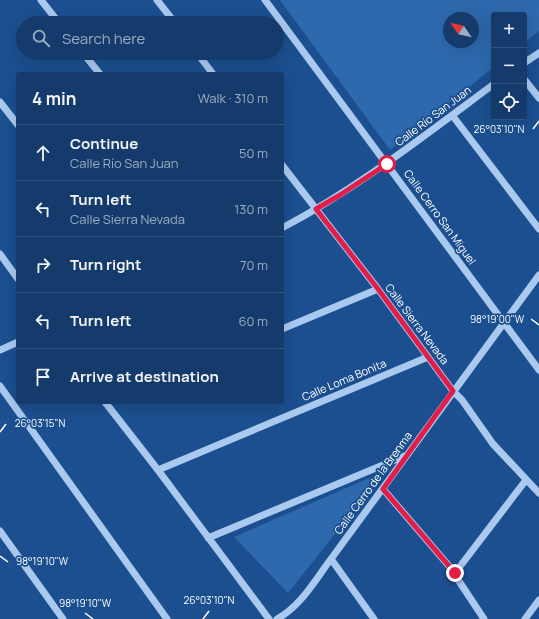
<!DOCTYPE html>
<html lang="en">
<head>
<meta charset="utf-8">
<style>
  :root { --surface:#143b6b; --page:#214673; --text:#f1f3f6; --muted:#9dadc1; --line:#33557e }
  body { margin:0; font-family:Manrope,sans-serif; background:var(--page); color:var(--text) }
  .controls { position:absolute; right:12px; top:12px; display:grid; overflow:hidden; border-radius:4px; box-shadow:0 4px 16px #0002 }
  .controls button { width:36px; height:36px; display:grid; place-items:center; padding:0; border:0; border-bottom:1px solid var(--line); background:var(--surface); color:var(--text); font:20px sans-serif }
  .compass { position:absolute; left:443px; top:12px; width:36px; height:36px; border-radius:50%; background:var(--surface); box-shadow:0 4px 16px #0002; rotate:304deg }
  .stop { position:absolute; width:12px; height:12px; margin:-9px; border:3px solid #e11d48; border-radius:50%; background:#fff }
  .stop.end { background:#e11d48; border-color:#fff; box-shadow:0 1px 4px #0008 }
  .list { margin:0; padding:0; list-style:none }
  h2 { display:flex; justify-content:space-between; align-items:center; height:52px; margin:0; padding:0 16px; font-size:17px }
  h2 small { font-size:13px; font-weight:400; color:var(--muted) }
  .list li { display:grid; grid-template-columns:26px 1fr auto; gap:12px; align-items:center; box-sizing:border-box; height:56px; padding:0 16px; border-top:1px solid var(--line) }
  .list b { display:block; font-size:15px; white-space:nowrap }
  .list p { margin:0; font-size:13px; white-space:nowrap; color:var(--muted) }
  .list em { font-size:13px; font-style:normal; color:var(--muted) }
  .icon { flex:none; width:22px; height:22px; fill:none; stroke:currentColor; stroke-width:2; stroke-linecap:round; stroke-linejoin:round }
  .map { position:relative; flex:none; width:539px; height:619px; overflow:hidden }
  .search { position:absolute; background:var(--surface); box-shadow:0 4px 16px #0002; left:16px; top:16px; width:268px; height:44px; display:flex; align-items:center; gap:10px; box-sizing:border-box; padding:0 14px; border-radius:22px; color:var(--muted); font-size:15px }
  .panel { position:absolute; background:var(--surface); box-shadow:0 4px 16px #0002; left:16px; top:72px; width:268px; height:332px; border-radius:4px }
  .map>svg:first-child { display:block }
</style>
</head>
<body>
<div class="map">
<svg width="539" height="619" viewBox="0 0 539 619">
  <rect width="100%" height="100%" fill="#1b4f8f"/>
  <!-- green -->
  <path fill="#2e69ad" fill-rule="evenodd" d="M280,0h259v31l-15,12v-28h-30v52l-104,83zM449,18h24v24h-24z
    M385,471l-97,122 -54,-56z"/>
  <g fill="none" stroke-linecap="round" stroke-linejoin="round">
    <!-- minor -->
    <path stroke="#a9c9ee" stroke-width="7" d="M41,0l18,23
      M157,0l18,23
      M265,0l274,370
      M83,53l17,21
      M197,53l16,21
      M524,63l15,-10
      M524,79l15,19
      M0,102l18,23
      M452,115l87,114
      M282,165l96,124 75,102 9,9 31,44 46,49
      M282,228c76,-40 143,-93 212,-144
      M0,254l18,25
      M282,329l96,-40
      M0,350l18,-8
      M0,386l167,233
      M105,402l53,68 111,149
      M158,470l270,-113
      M383,489l66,77 35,53
      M0,531l63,88
      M208,538l199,-83
      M331,559l43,60
      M455,573l71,-93
      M277,619c24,-13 38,-39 54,-60l208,-284
      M525,619l14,-19"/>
  </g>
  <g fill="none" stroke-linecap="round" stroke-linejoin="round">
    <!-- route -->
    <path stroke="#e11d48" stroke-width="5" d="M387,164l-47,31 -24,14 62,80 75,102 -70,98 72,84"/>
  </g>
  <!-- ticks -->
  <path fill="none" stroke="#fff" stroke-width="1.5" d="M533,129l6,-8M531,319l8,6M0,432l6,-8M0,556l8,6M85,613l8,6M203,619l6,-8"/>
  <g text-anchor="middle" stroke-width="3.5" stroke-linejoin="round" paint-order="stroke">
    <!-- street labels -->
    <g font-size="11" fill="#fff" stroke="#1b4f8f">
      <text transform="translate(433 116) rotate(-37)" y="4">Calle Río San Juan</text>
      <text transform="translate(440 217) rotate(54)" y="4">Calle Cerro San Miguel</text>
      <text transform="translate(417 324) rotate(53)" y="4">Calle Sierra Nevada</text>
      <text transform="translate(344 380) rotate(-23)" y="4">Calle Loma Bonita</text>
      <text transform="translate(373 483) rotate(-54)" y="4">Calle Cerro de la Brenma</text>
    </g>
  </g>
  <g font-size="10" text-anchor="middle" fill="#fff" stroke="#1b4f8f" stroke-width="3.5" stroke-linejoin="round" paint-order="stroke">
    <text x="499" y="133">26°03'10"N</text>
    <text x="497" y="323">98°19'00"W</text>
    <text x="40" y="427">26°03'15"N</text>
    <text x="42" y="565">98°19'10"W</text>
    <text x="209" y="604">26°03'10"N</text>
    <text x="85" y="607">98°19'10"W</text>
  </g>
</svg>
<div class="controls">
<button>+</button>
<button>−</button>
<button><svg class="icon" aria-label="locate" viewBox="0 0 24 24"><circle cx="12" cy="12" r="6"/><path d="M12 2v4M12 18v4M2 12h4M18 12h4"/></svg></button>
</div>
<svg class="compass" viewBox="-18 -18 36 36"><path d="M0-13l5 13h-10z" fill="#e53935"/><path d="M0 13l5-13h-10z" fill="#9dadc1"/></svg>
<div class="stop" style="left:387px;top:164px"></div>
<div class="stop end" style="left:455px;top:573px"></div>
<div class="search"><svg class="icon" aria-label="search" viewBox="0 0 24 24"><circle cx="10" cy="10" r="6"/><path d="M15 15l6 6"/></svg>Search here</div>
<section class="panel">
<h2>4 min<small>Walk · 310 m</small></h2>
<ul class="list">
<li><svg class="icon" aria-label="ahead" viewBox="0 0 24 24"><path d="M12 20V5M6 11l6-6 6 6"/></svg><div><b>Continue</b><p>Calle Río San Juan</p></div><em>50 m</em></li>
<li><svg class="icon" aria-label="left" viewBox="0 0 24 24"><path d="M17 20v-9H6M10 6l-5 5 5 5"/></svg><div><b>Turn left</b><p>Calle Sierra Nevada</p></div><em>130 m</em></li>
<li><svg class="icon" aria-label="right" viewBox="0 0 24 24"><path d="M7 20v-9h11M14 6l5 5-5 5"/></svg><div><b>Turn right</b></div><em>70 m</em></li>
<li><svg class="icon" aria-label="left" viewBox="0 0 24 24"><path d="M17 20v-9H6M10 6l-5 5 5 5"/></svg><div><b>Turn left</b></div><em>60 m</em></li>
<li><svg class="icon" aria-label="arrive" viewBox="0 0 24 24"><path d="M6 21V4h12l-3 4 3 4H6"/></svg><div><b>Arrive at destination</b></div></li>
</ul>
</section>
</div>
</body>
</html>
